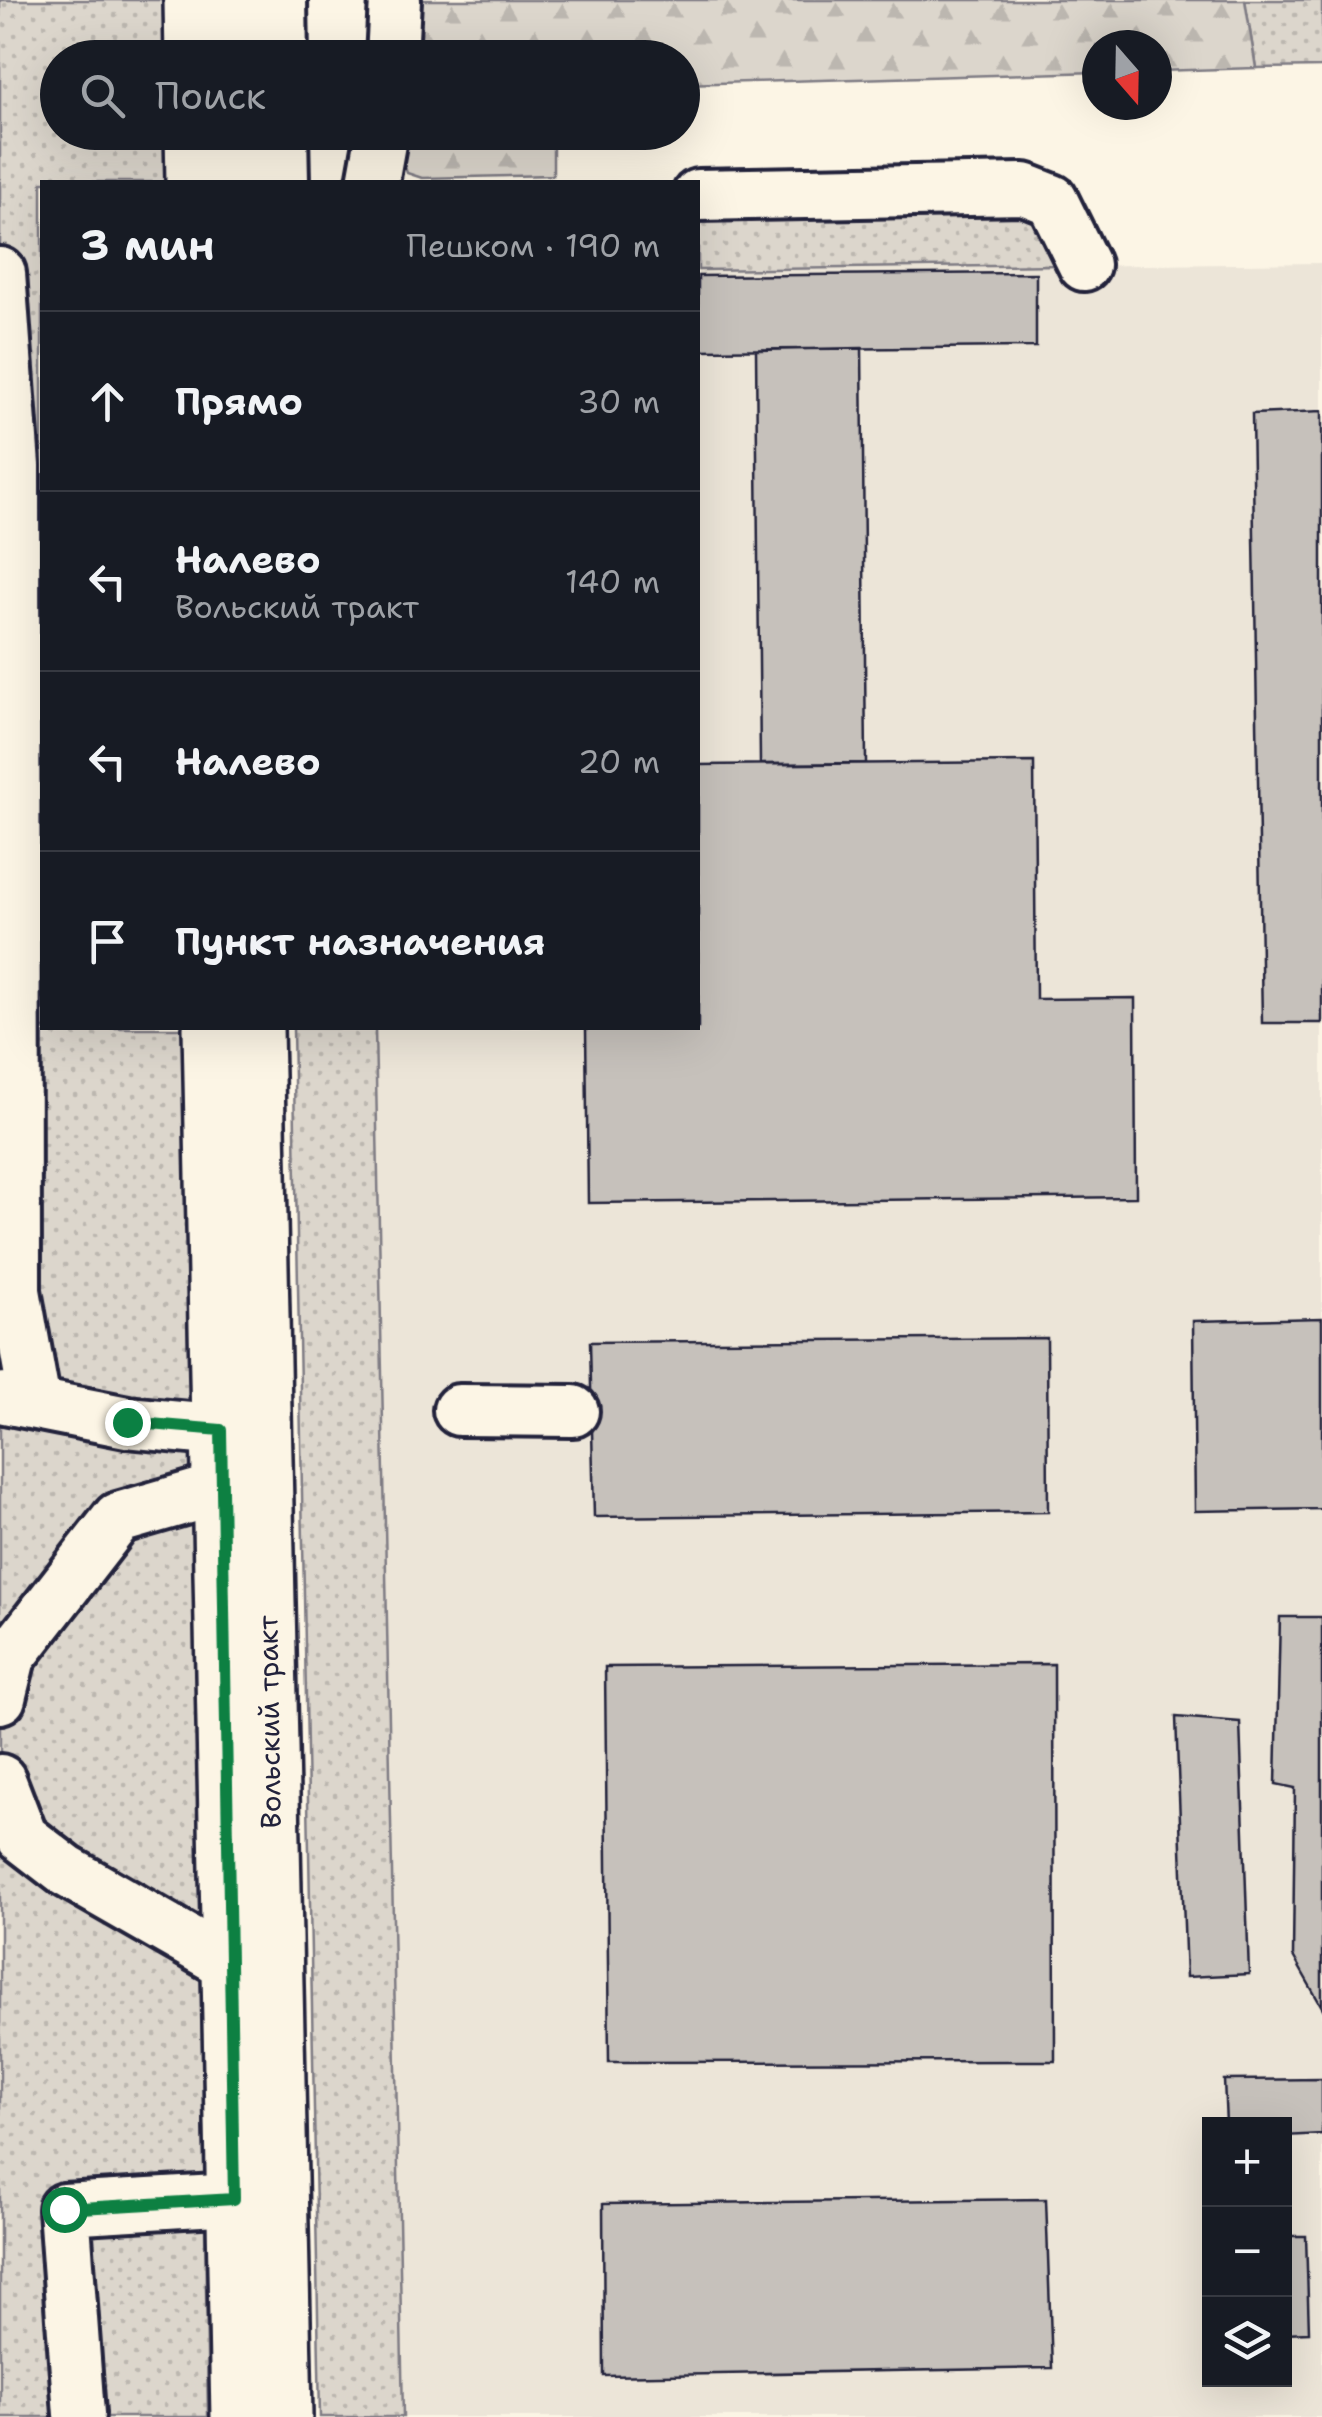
<!DOCTYPE html>
<html lang="ru">
<head>
<meta charset="utf-8">
<style>
  :root { --surface:#171b24; --page:#20242c; --text:#f1f3f6; --muted:#9ea1a6; --line:#363941 }
  body { margin:0; font-family:"Shantell Sans",sans-serif; background:var(--page); color:var(--text) }
  .controls { position:absolute; right:30px; bottom:30px; display:grid; overflow:hidden; border-radius:0px; box-shadow:0 10px 40px #0002 }
  .controls button { width:90px; height:90px; display:grid; place-items:center; padding:0; border:0; border-bottom:2px solid var(--line); background:var(--surface); color:var(--text); font:50px sans-serif }
  .compass { position:absolute; left:1082px; top:30px; width:90px; height:90px; border-radius:50%; background:var(--surface); box-shadow:0 10px 40px #0002; rotate:160deg }
  .stop { position:absolute; width:30px; height:30px; margin:-22px; border:8px solid #0b8043; border-radius:50%; background:#fff }
  .stop.end { background:#0b8043; border-color:#fff; box-shadow:0 2px 10px #0008 }
  .list { margin:0; padding:0; list-style:none }
  h2 { display:flex; justify-content:space-between; align-items:center; height:130px; margin:0; padding:0 40px; font-size:42px }
  h2 small { font-size:32px; font-weight:400; color:var(--muted) }
  .list li { display:grid; grid-template-columns:65px 1fr auto; gap:30px; align-items:center; box-sizing:border-box; height:180px; padding:0 40px; border-top:2px solid var(--line) }
  .list b { display:block; font-size:38px; white-space:nowrap }
  .list p { margin:0; font-size:32px; white-space:nowrap; color:var(--muted) }
  .list em { font-size:32px; font-style:normal; color:var(--muted) }
  .icon { flex:none; width:55px; height:55px; fill:none; stroke:currentColor; stroke-width:2; stroke-linecap:round; stroke-linejoin:round }
  .map { position:relative; flex:none; width:1322px; height:2417px; overflow:hidden }
  .search { position:absolute; background:var(--surface); box-shadow:0 10px 40px #0002; left:40px; top:40px; width:660px; height:110px; display:flex; align-items:center; gap:25px; box-sizing:border-box; padding:0 35px; border-radius:55px; color:var(--muted); font-size:38px }
  .panel { position:absolute; background:var(--surface); box-shadow:0 10px 40px #0002; left:40px; top:180px; width:660px; height:850px; border-radius:0px }
  .map>svg:first-child { display:block }
</style>
</head>
<body>
<div class="map">
<svg width="1322" height="2417" viewBox="0 0 1322 2417">
  <defs>
    <pattern id="grass-dots" width="8" height="8" patternUnits="userSpaceOnUse" patternTransform="scale(2.5)"><rect width="8" height="8" fill="#dcd6cc"/><path d="M2 2h.1M6 6h.1" fill="none" stroke="#bcb7b0" stroke-width="1.8" stroke-linecap="round"/></pattern>
    <pattern id="forest-firs" width="22" height="20" patternUnits="userSpaceOnUse" patternTransform="scale(2.5)"><rect width="22" height="20" fill="#dcd6cc"/><path d="M5 1l3.5 6h-7zM16 11l3.5 6h-7z" fill="#bcb7b0"/></pattern>
  </defs>
  <rect width="100%" height="100%" fill="#fcf5e5"/>
  <filter id="ink" filterUnits="userSpaceOnUse"><feTurbulence type="fractalNoise" baseFrequency=".01" numOctaves="2"/><feDisplacementMap in="SourceGraphic" scale="20" xChannelSelector="R" yChannelSelector="G"/><feConvolveMatrix kernelMatrix="1 2 1 2 8 2 1 2 1" color-interpolation-filters="sRGB"/></filter>
  <g filter="url(#ink)">
    <!-- built -->
    <path fill="#ece5d8" fill-rule="evenodd" d="M1322,263v2154h-919l-28,-1389h323v-758zM1210,2124h74v256h-74z"/>
    <!-- grass -->
    <path fill="url(#grass-dots)" stroke="#7f7c84" stroke-width="2.5" d="M0,0h168l1,57 -111,1v74l112,1 1,49h-129v846h144l22,1389h-208z
      M1245,0h77v67l-66,1z
      M1025,209l18,16 18,40 -363,5v-58z
      M293,1028h82l28,1389h-83z"/>
    <!-- forest -->
    <path fill="url(#forest-firs)" stroke="#7f7c84" stroke-width="2.5" d="M413,0h832l11,68 -99,3v-26h-60v27l-414,12 -1,-26h-275z
      M401,133h152v42l-131,3 -15,-5 -7,-23z"/>
    <!-- building -->
    <path fill="#c6c1bb" stroke="#22223b" stroke-width="2.5" d="M1036,273v74l-338,3v-74z
      M862,348l4,415 -106,1 -4,-414z
      M1322,411v612h-60l-10,-609z
      M1034,762l2,237 99,-1 1,199 -548,6 -2,-175h112v-263z
      M1322,1318v191l-127,2 -2,-190z
      M1047,1338l1,174 -454,5 -4,-175z
      M1280,1617h42v390l-29,-51 2,-168 -19,-4z
      M1054,1664l1,397 -446,1 -4,-395z
      M1176,1717l64,5 9,252 -63,3z
      M1322,2079v55l-38,2v-12h-58l-2,-44z
      M1046,2199l6,169 -448,8 -1,-172z
      M1284,2236h22l3,96 -25,1z"/>
    <g fill="none" stroke-linecap="round" stroke-linejoin="round">
      <!-- minor casing -->
      <g stroke="#22223b" stroke-width="58">
        <path id="minor" d="M281,0l1,58
          M392,58l3,-58
          M282,132l1,50
          M373,182l9,-50
          M698,195l326,-6 28,11 32,65
          M0,273l14,193 1,825 20,112
          M5,1398l122,24 94,9
          M459,1410l114,1
          M0,1698l10,-41 108,-139 104,-30
          M0,1780l22,57 44,34 164,94
          M79,2414l-15,-205 170,-10"/>
      </g>
      <!-- major casing -->
      <g stroke="#22223b" stroke-width="62">
        <path id="major" d="M192,0l1,58
          M235,0l1,58
          M193,132l1,50
          M237,132v50
          M211,1028l28,1389
          M255,1028l29,1389"/>
      </g>
      <!-- minor -->
      <use href="#minor" stroke="#fcf5e5" stroke-width="50"/>
      <!-- major -->
      <use href="#major" stroke="#fcf5e5" stroke-width="55"/>
    </g>
  </g>
  <g fill="none" stroke-linecap="round" stroke-linejoin="round" filter="url(#ink)">
    <!-- route -->
    <path stroke="#0b8043" stroke-width="12" d="M64,2209l170,-10 -13,-769 -94,-8"/>
  </g>
  <g text-anchor="middle" stroke-width="9" stroke-linejoin="round" paint-order="stroke">
    <!-- street labels -->
    <g font-size="28" fill="#22223b" stroke="#fcf5e5">
      <text transform="translate(269 1722) rotate(-91)" y="10">Вольский тракт</text>
    </g>
  </g>
</svg>
<div class="controls">
<button>+</button>
<button>−</button>
<button><svg class="icon" aria-label="layers" viewBox="0 0 24 24"><path d="M12 4l9 5-9 5-9-5zM3 14l9 5 9-5"/></svg></button>
</div>
<svg class="compass" viewBox="-18 -18 36 36"><path d="M0-13l5 13h-10z" fill="#e53935"/><path d="M0 13l5-13h-10z" fill="#9ea1a6"/></svg>
<div class="stop" style="left:64px;top:2209px"></div>
<div class="stop end" style="left:127px;top:1422px"></div>
<div class="search"><svg class="icon" aria-label="search" viewBox="0 0 24 24"><circle cx="10" cy="10" r="6"/><path d="M15 15l6 6"/></svg>Поиск</div>
<section class="panel">
<h2>3 мин<small>Пешком · 190 m</small></h2>
<ul class="list">
<li><svg class="icon" aria-label="ahead" viewBox="0 0 24 24"><path d="M12 20V5M6 11l6-6 6 6"/></svg><div><b>Прямо</b></div><em>30 m</em></li>
<li><svg class="icon" aria-label="left" viewBox="0 0 24 24"><path d="M17 20v-9H6M10 6l-5 5 5 5"/></svg><div><b>Налево</b><p>Вольский тракт</p></div><em>140 m</em></li>
<li><svg class="icon" aria-label="left" viewBox="0 0 24 24"><path d="M17 20v-9H6M10 6l-5 5 5 5"/></svg><div><b>Налево</b></div><em>20 m</em></li>
<li><svg class="icon" aria-label="arrive" viewBox="0 0 24 24"><path d="M6 21V4h12l-3 4 3 4H6"/></svg><div><b>Пункт назначения</b></div></li>
</ul>
</section>
</div>
</body>
</html>
